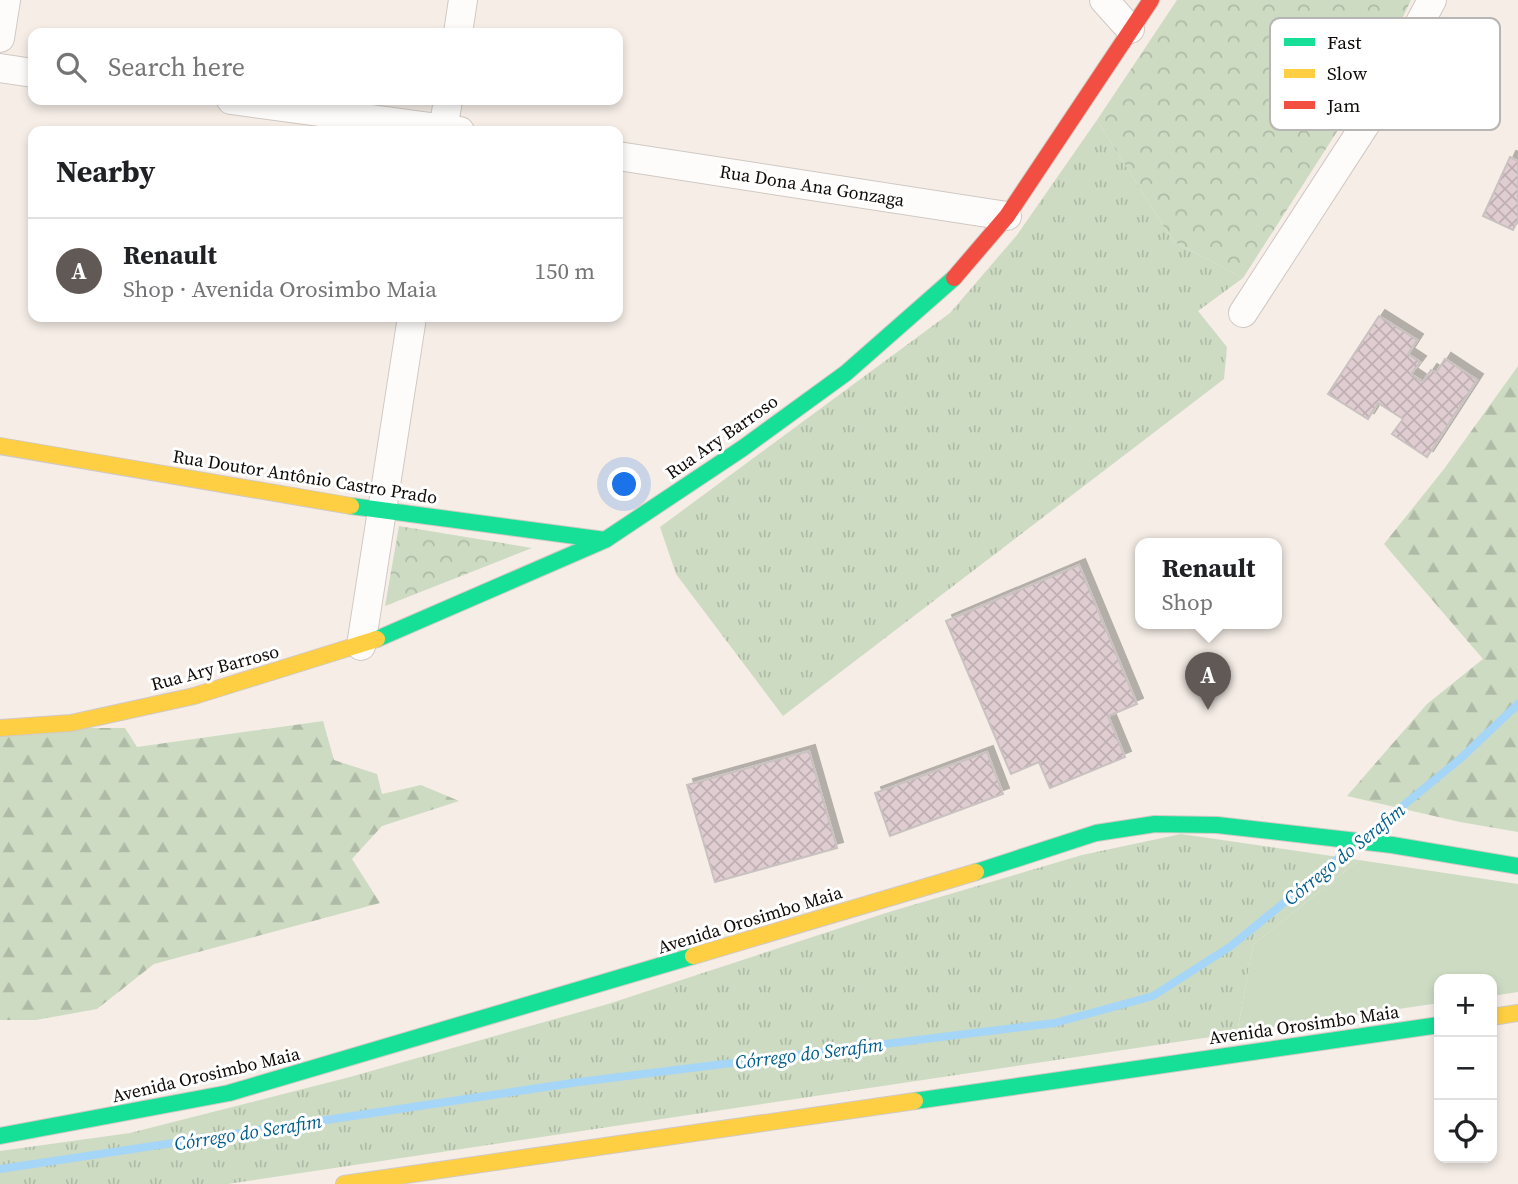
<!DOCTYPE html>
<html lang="en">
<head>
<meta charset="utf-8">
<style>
  :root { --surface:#fff; --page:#f6f6f6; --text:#202124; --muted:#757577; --line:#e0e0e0; --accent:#605955 }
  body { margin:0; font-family:"Source Serif 4",serif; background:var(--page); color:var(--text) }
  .controls { position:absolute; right:21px; bottom:21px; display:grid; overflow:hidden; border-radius:14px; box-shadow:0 4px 10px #0003 }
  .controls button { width:63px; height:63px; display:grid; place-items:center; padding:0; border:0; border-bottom:2px solid var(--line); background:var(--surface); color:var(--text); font:35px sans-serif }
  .you { position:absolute; left:625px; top:485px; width:24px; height:24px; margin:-18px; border:5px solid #fff; border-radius:50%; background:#1a73e8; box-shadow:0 0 0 10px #1a73e833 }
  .badge { display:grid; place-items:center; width:46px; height:46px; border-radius:50%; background:var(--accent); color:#fff; font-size:23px; font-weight:700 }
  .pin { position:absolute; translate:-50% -58px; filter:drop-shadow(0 2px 4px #0008) }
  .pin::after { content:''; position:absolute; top:37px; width:24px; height:21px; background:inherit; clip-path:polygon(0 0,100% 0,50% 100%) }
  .popup { position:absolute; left:1135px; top:538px; width:147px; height:91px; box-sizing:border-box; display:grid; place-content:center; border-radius:14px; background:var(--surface); filter:drop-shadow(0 2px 5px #0005); font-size:23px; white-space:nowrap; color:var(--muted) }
  .popup b { font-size:26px; color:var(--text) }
  .popup::after { content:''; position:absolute; left:50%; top:100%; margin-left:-14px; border:14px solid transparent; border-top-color:var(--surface) }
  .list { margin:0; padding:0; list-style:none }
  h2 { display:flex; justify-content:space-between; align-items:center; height:91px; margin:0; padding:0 28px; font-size:30px }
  h2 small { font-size:23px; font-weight:400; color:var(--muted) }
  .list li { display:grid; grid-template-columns:46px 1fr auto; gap:21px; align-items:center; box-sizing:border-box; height:105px; padding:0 28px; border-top:2px solid var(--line) }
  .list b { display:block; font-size:26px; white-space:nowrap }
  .list p { margin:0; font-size:23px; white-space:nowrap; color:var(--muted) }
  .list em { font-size:23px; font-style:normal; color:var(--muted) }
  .icon { flex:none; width:38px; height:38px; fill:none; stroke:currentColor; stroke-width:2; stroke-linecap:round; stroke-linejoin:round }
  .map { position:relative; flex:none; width:1518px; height:1184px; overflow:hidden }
  .search { position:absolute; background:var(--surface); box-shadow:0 4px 10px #0003; left:28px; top:28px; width:595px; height:77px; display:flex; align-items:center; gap:18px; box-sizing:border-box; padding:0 24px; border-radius:14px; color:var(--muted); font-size:26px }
  .panel { position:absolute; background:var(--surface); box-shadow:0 4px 10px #0003; left:28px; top:126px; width:595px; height:196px; border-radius:14px }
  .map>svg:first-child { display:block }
</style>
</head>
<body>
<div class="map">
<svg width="1518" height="1184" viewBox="0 0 1518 1184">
  <defs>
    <pattern id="grass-tufts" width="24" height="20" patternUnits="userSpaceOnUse" patternTransform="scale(1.75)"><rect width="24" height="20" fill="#cddbc3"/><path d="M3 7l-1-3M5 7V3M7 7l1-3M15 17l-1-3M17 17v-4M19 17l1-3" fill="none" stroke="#afbba6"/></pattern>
    <pattern id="forest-firs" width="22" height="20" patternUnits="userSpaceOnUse" patternTransform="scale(1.75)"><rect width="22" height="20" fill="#cddbc3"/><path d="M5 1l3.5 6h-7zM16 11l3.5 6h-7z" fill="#afbba6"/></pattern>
    <pattern id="park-crowns" width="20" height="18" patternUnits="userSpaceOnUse" patternTransform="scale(1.75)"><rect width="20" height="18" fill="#cddbc3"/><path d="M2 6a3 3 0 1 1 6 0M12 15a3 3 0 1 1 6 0" fill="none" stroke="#afbba6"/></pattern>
    <pattern id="building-cross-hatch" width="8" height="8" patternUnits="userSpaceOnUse" patternTransform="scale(1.75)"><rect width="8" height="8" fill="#e0cdd1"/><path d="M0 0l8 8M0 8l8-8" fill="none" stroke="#bfafb2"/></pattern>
    <filter id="shadow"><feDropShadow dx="6" dy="-6" stdDeviation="0" flood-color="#0004"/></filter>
  </defs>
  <rect width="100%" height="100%" fill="#f5ede6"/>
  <!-- grass -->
  <path fill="url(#grass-tufts)" d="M1097,120l76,121 70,37 -45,33 29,36 -3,32 -441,337 -107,-142 -16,-47 290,-214 67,-78z
    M1181,834l178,26 -106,85 -16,88 -1009,151h-228v-33l130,-18 220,-56 258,-73 281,-92 193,-57z"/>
  <!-- forest -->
  <path fill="url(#forest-firs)" d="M1518,366v466l-58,-10 -113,-26 80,-92 56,-45 -99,-115 60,-75z
    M323,721l11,39 43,14 5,20 39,-9 38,16 -77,25 -30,33 28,44 -226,61 -57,45 -61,11h-36v-292h125l12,19z"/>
  <!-- park -->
  <path fill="url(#park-crowns)" d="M1177,0h234l-30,63 -138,215 -70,-37 -76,-121z
    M399,526l133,22 -147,58z"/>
  <!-- garden -->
  <path fill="#cddbc3" d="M1359,860l159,24v108l-26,4v-17h-53v24l-202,30 16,-88z"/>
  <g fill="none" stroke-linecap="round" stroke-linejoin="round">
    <!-- stream -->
    <path stroke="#a5d5f7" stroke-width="8" d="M1372,831l88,-72 58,-55
      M0,1169l579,-87 476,-59 98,-27 78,-50 115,-94"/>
  </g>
  <!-- building -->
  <path fill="url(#building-cross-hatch)" stroke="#c9c2c0" stroke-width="2" filter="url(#shadow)" d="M1510,157l8,4v59l-5,10 -30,-14z
    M1379,316l38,24 -9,14 12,8 -9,12 12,8 8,-12 5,3 9,-14 32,21 -50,77 -35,-23 11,-15 -25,-16 -10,16 -40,-25z
    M1079,565l58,139 -29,12 17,41 -75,31 -11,-26 -28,12 -65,-153z
    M809,751l28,97 -122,34 -28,-97z
    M987,752l16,42 -113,42 -15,-43z"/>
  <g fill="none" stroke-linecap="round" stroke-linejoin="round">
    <!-- street casing -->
    <g stroke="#d0c9c3" stroke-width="30">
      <path id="street" d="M1104,0l26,29
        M458,33l5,-33
        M0,38l6,-38
        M0,68l33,5
        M231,100l229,31
        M443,131l5,-31
        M618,156l389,60
        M1243,313l124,-191 65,-122
        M361,646l51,-329"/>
    </g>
    <!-- fast casing -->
    <g stroke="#d0c9c3" stroke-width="18">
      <path id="fast" d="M351,506l254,34
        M377,639l228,-99 138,-92 103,-75 108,-95
        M976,872l120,-39 59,-9 62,1 175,20 126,21
        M915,1101l524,-76
        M0,1136l229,-43 464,-137"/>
    </g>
    <!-- slow casing -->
    <g stroke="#d0c9c3" stroke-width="18">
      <path id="slow" d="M0,446l351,60
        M0,728l71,-5 123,-27 183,-57
        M693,956l283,-84
        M1492,1017l26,-4
        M344,1184l571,-83"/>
    </g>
    <!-- jam casing -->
    <g stroke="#d0c9c3" stroke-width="18">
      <path id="jam" d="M954,278l53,-62 144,-216"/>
    </g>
    <!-- street -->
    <use href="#street" stroke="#fefcfb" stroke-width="28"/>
    <!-- fast -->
    <use href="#fast" stroke="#16e098" stroke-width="16"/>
    <!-- slow -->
    <use href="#slow" stroke="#ffcf43" stroke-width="16"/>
    <!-- jam -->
    <use href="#jam" stroke="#f24e42" stroke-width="16"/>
  </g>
  <g text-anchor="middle" stroke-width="6" stroke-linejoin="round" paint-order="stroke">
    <!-- street labels -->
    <g font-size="18" fill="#0f0a07" stroke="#fff">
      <text transform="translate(812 186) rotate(9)" y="6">Rua Dona Ana Gonzaga</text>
      <text transform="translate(722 437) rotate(-35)" y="6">Rua Ary Barroso</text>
      <text transform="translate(305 477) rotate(9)" y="6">Rua Doutor Antônio Castro Prado</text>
      <text transform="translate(215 668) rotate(-15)" y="6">Rua Ary Barroso</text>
      <text transform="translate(750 920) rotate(-17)" y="6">Avenida Orosimbo Maia</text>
      <text transform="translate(1304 1025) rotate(-8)" y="6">Avenida Orosimbo Maia</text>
      <text transform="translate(206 1075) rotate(-13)" y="6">Avenida Orosimbo Maia</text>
    </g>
    <!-- water labels -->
    <g font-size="19" font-style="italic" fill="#005d8c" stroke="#fff">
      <text transform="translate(1344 854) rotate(-39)" y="7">Córrego do Serafim</text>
      <text transform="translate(809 1053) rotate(-7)" y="7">Córrego do Serafim</text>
      <text transform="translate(248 1132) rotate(-9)" y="7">Córrego do Serafim</text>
    </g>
  </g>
  <!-- legend -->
  <rect x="1270" y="18" width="230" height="112" rx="10" fill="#fff" stroke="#b7b6b5" stroke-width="2"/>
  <rect x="1284" y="38" width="31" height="8" fill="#16e098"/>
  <rect x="1284" y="69" width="31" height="9" fill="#ffcf43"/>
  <rect x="1284" y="101" width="31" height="8" fill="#f24e42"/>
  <g font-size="19" fill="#0f0a07">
    <text x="1327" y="49">Fast</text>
    <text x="1327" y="80">Slow</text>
    <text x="1327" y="112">Jam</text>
  </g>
</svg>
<div class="controls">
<button>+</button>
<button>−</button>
<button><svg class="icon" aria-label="locate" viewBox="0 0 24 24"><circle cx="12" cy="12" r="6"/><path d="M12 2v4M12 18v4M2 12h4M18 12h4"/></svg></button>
</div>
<div class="you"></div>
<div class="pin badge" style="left:1208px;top:710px">A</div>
<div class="popup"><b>Renault</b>Shop</div>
<div class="search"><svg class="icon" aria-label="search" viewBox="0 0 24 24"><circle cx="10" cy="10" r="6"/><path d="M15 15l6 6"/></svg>Search here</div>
<section class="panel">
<h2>Nearby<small></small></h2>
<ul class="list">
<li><span class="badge">A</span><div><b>Renault</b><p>Shop · Avenida Orosimbo Maia</p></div><em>150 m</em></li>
</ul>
</section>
</div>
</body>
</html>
